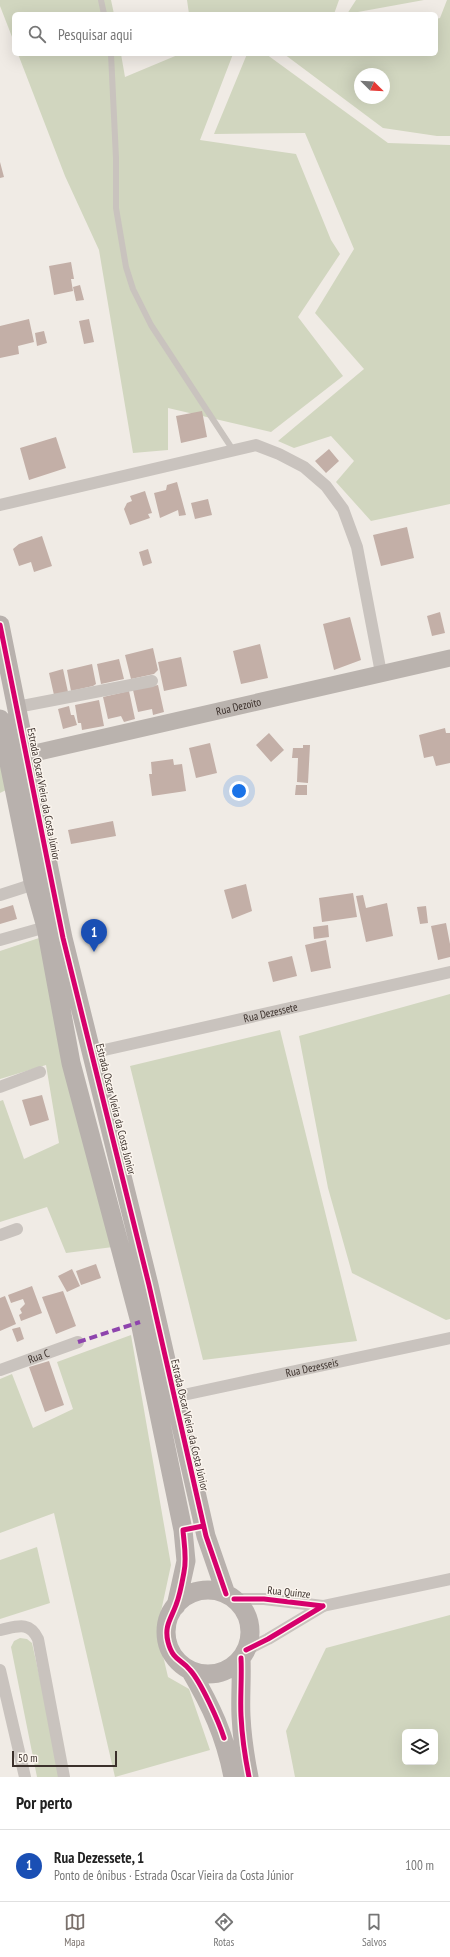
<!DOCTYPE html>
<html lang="pt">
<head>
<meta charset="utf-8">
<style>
  :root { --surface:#fff; --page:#f6f6f6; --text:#222; --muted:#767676; --line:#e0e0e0; --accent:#7a716c }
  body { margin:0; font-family:"PT Sans Narrow",sans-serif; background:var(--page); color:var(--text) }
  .controls { position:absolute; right:12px; bottom:12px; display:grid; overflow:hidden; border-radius:6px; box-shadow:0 4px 16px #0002 }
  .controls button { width:36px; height:36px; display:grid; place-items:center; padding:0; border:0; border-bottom:1px solid var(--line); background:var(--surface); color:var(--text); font:20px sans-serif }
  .compass { position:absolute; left:354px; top:68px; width:36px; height:36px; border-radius:50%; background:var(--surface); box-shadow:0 4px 16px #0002; rotate:114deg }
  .scale { position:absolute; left:12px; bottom:10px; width:105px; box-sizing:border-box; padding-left:4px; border:2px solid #3b302b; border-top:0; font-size:11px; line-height:14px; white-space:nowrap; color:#3b302b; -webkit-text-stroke:3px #fbf5ee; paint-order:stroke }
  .you { position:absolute; left:239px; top:791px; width:14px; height:14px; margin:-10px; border:3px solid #fff; border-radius:50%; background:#1a73e8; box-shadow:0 0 0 6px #1a73e833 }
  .badge { display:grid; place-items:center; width:26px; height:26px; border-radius:50%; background:var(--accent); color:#fff; font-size:13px; font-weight:700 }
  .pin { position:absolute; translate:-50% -33px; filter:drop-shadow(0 1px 2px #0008) }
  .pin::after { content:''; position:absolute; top:21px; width:14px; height:12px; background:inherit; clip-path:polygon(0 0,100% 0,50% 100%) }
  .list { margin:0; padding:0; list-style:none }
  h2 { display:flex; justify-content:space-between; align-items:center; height:52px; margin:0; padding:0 16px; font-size:17px }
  h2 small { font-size:13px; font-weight:400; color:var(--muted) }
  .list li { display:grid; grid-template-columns:26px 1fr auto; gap:12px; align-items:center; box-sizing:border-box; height:72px; padding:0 16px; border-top:1px solid var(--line) }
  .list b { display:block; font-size:15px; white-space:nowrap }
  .list p { margin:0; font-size:13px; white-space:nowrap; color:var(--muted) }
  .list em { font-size:13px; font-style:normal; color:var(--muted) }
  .icon { flex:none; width:22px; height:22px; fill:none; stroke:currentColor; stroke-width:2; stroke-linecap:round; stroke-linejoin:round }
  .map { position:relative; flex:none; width:450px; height:1777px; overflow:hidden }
  .search { position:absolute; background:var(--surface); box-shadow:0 4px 16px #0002; left:12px; right:12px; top:12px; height:44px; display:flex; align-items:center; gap:10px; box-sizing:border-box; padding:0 14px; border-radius:6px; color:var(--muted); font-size:15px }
  .sheet { height:124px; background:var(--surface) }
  nav { display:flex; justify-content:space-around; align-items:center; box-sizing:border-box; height:56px; border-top:1px solid var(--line); background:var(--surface); font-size:11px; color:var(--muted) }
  nav a { display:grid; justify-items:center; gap:2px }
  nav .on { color:var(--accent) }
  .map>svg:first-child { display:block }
</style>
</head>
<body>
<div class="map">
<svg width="450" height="1777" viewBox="0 0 450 1777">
  <rect width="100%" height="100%" fill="#f0ebe5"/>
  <!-- green -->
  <path fill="#d1d6bf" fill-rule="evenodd" d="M0,0h111l3,14h-100v28l-14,-36z
    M187,0h152l-5,14h-145z
    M356,0h68l-77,14z
    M447,0h3v136h-13l-54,-8 -99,-74h152v-35l4,-1zM360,74h24v24h-24z
    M18,54h103l4,23 55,-23h53l-33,86 96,14 35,86 9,14 -42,63 45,59 -72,56 -103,-24v42l-35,3 -34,-203 -34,-74z
    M247,54h19l122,89 62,2v359l-79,17 -35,-39 18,-21 -23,-25 -37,12 -16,-7 86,-72 -49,-56 39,-64 -49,-116 -91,1z
    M0,762l6,28 -6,3z
    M39,938l74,309 -47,6 -19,-46 -47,15v-121l3,-1 21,59 35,-16 -13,-78 -46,14v-128z
    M450,994v325l-4,1 -94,-47 -24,-85 -29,-152z
    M280,1030l77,311 -154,19 -73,-294z
    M131,1335l40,230 -14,65 11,47 21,12 21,61 -95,27 -61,-264 -54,20v-154l12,-5 21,54 40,-19 -16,-47z
    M37,1547l13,56 -50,16v-59z
    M450,1615v162h-155l-9,-46 40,-83zM405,1732h30v30h-30z
    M20,1638l7,1 5,4 30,134h-25l-26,-130 3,-6z"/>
  <!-- building -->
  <path fill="#c3afa7" d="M0,162l4,15 -4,1z
    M71,262l3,17h-3l2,12 -19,4 -5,-29z
    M80,285l4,15 -8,1 -3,-14z
    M29,319l5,23 -16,4 1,8 -19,4v-32z
    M89,319l5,23 -10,2 -5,-23z
    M44,331l3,12 -10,3 -2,-13z
    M202,411l5,26 -26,6 -5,-27z
    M56,437l10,31 -37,12 -9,-32z
    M329,449l10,12 -13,12 -11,-12z
    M177,482l9,33 -7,1 -1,-6 -18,8 -6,-25 12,-3 1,-5z
    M145,491l7,22 -4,1 2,4 -20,7 -6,-16 3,-6 5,-2 -2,-5z
    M208,499l4,16 -17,4 -4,-16z
    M407,527l7,31 -33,8 -8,-31z
    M42,536l10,30 -18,6 -3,-10 -12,4 -6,-17 6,-5z
    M148,549l4,14 -9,3 -4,-14z
    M440,612l5,21 -13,3 -5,-20z
    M350,617l11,43 -27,10 -11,-46z
    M260,644l8,34 -27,6 -8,-33z
    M153,648l5,22 -4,4 -23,5 -6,-24z
    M181,657l6,29 -23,5 -6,-29z
    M119,659l5,20 -23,5 -4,-20z
    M92,664l4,20 -3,2 -22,5 -4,-21z
    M63,669l5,23 -14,3 -5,-22z
    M158,685l6,27 -11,3 -1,-6 -14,3 -5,-22z
    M129,691l6,28 -11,3 -3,-6 -13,3 -5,-22z
    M99,700l5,26 -22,4 -1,-7h-3l-3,-18z
    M69,706l2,9h3l3,10 -14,4 -5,-20z
    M445,728l1,5h4v30l-14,3 -3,-10 -9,2 -5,-23z
    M269,733l15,17 -13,12 -15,-17z
    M210,743l7,30 -21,5 -7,-30z
    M303,745h7l-2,38 -11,-1 1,-24h-6l1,-10h10z
    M173,759l1,6 8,-1 4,27 -34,5 -3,-22h3l-1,-12z
    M296,785h11v10h-12z
    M113,821l3,15 -45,8 -3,-14z
    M246,884l6,27 -20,8 -8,-29z
    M353,893l4,24 -35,5 -3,-24z
    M363,895l3,13 21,-5 6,33 -27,6 -10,-46z
    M13,905l4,14 -17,5v-15z
    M426,906l2,17 -8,1 -3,-17z
    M446,923l4,21v13l-12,3 -7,-34z
    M328,925l1,12 -15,2 -1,-12z
    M326,940l5,28 -20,4 -6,-27z
    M292,956l5,20 -24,6 -5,-20z
    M42,1095l7,25 -19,6 -8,-26z
    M96,1264l5,14 -20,7 -5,-14z
    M72,1269l8,17 -13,6 -9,-16z
    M32,1286l10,27 -21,8 -2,-6 3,-2 -2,-4 5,-5 -2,-5 -12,4 -3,-8z
    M63,1291l13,35 -20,8 -14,-37z
    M5,1296l11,28 -16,7v-33z
    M20,1327l4,12 -7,3 -5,-13z
    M49,1361l15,44 -19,7 -16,-45z"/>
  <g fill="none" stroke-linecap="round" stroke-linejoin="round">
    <!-- lane -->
    <path stroke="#c9c3be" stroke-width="6" d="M101,0l3,14
      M111,54l5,104v50l10,59 7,22 18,36 82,125"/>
    <!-- street -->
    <g stroke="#c9c3be" stroke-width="12">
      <path d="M0,505l256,-60 23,9 25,13 22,19 17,23 14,38 24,126"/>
      <path d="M17,707l135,-26"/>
      <path d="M0,895l25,-8 8,-6"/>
      <path d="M0,940l46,-13"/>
      <path id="s1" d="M91,1053l359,-81"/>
      <path d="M0,1087l40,-15"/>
      <path d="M0,1235l17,-6"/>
      <path id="s2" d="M0,1370l78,-28"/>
      <path id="s3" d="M174,1397l276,-59"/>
      <path d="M234,1599h30l59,7 127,-27"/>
      <path d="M0,1630c16,-3 29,-10 38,9l26,138"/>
      <path d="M246,1650l22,-11 55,-33"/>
      <path d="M0,1670l25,107"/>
    </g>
    <!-- secondary -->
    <path stroke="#bab3ae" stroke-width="17" id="s4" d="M26,755l424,-97"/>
    <!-- primary -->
    <path stroke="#b8b1ad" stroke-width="19" d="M0,625l63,313 86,347 57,251 20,58
      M0,719l33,162 13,46 25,136 69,259 43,208 3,31 -10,45
      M166 1632a42 42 0 1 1 84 0a42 42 0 1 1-84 0Z
      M241,1658c1,19 -1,39 0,58 1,21 4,41 8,61
      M190,1670c21,36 35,65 43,107"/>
    <!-- quiet -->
    <path stroke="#8e44ad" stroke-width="4" stroke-dasharray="8 4" stroke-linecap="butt" d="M78,1342l62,-20"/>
    <!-- cycleway casing -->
    <g stroke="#fbf5ee" stroke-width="8">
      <path id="cycleway" d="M0,625l63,313 86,347 57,251 20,58
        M203,1526l-20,4c1,14 4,28 1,42 -2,11 -4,23 -8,33 -5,14 -12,21 -8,37 5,19 13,17 22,28 11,12 29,52 34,68
        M234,1599h30l59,7
        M246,1650l22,-11 55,-33
        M241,1658c1,19 -1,39 0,58 1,21 4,41 8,61"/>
    </g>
    <!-- cycleway -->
    <use href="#cycleway" stroke="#d6006c" stroke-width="5"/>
  </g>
  <g text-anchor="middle" stroke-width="3" stroke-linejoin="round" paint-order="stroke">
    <!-- street labels -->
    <g font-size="11" fill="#3b302b" stroke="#fbf5ee">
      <text dy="4" stroke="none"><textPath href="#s4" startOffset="218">Rua Dezoito</textPath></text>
      <text transform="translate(44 794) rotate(79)" y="4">Estrada Oscar Vieira da Costa Júnior</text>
      <text dy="4" stroke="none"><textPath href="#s1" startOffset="184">Rua Dezessete</textPath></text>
      <text transform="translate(116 1109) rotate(76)" y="4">Estrada Oscar Vieira da Costa Júnior</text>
      <text dy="4" stroke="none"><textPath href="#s2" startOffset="41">Rua C</textPath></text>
      <text dy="4" stroke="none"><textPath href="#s3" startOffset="141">Rua Dezesseis</textPath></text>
      <text transform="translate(190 1425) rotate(77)" y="4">Estrada Oscar Vieira da Costa Júnior</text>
      <text transform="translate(289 1592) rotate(6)" y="4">Rua Quinze</text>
    </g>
  </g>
</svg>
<div class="controls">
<button><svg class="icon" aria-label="layers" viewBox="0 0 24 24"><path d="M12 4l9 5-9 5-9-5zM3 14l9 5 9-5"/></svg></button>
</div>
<svg class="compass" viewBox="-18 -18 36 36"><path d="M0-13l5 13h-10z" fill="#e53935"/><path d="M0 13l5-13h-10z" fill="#767676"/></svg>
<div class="scale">50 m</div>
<div class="you"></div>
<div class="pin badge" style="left:94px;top:952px;background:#1a4fb4">1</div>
<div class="search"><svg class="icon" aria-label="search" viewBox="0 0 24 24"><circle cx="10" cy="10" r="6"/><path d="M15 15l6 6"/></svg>Pesquisar aqui</div>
</div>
<section class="sheet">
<h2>Por perto<small></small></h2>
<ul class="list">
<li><span class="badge" style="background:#1a4fb4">1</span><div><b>Rua Dezessete, 1</b><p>Ponto de ônibus · Estrada Oscar Vieira da Costa Júnior</p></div><em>100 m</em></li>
</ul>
</section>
<nav>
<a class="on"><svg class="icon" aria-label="map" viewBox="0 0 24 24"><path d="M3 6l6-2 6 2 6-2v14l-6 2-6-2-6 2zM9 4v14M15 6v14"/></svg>Mapa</a>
<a><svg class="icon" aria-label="directions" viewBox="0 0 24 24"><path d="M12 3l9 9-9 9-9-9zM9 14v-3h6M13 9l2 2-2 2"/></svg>Rotas</a>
<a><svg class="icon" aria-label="saved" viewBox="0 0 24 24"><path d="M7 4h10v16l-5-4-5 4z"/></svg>Salvos</a>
</nav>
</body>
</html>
